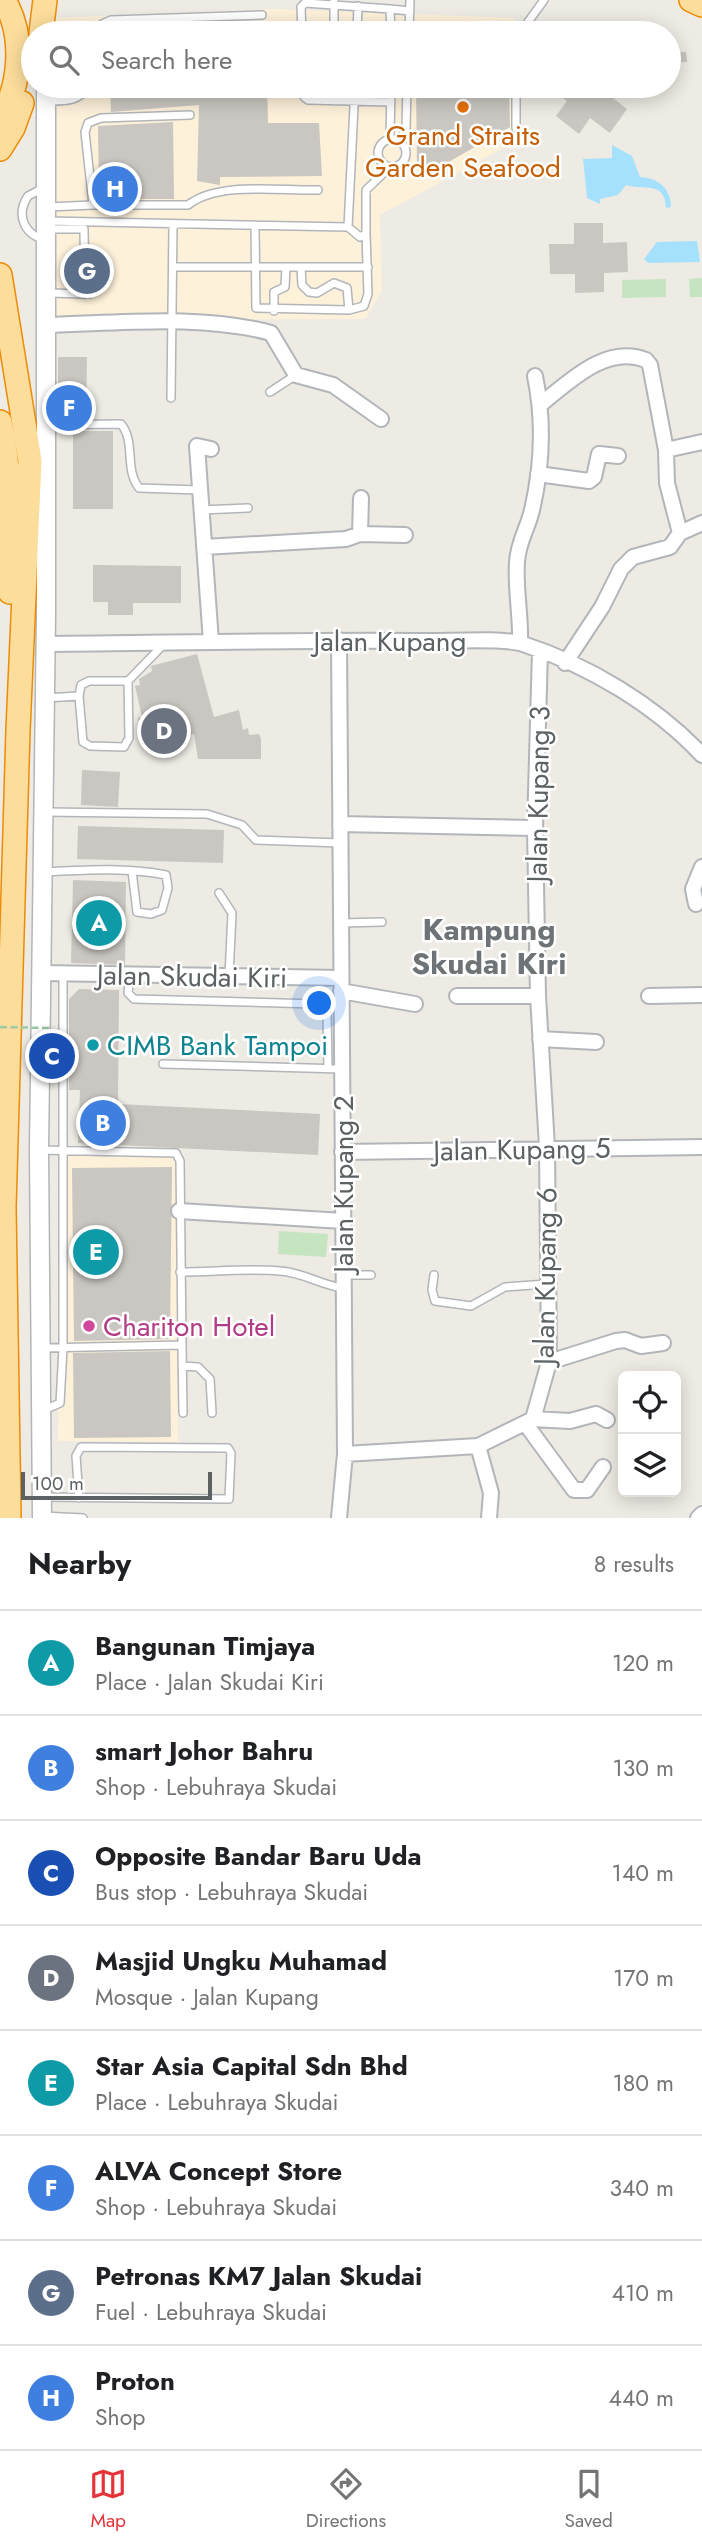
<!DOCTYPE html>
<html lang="en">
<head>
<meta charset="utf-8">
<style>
  :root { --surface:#fff; --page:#f6f6f6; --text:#202124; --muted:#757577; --line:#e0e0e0; --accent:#e63239 }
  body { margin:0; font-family:Jost,sans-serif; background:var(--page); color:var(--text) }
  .controls { position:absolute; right:21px; bottom:21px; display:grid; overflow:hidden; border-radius:10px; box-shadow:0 4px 18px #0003 }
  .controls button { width:63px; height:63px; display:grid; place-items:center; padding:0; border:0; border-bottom:2px solid var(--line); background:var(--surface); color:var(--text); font:35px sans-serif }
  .scale { position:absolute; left:21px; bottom:18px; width:191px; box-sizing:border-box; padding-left:7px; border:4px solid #5c6164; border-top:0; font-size:19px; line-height:24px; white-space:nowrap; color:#5c6164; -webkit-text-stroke:5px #fff; paint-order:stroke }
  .you { position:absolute; left:320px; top:1004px; width:24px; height:24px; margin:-18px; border:5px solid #fff; border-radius:50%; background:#1a73e8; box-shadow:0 0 0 10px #1a73e833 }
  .badge { display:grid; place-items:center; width:46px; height:46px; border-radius:50%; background:var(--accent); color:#fff; font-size:23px; font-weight:700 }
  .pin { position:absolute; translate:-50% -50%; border:4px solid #fff; box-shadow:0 2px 7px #0006 }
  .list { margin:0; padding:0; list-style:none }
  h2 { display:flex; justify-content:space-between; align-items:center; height:91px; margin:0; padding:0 28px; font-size:30px }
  h2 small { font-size:23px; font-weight:400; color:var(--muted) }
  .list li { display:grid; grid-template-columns:46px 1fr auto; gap:21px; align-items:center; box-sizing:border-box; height:105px; padding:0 28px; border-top:2px solid var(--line) }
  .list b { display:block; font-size:26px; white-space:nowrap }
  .list p { margin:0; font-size:23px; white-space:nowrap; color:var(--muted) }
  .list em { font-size:23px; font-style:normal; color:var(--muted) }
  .icon { flex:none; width:38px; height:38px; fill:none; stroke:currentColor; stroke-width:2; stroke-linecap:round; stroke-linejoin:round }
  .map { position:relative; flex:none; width:702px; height:1518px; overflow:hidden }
  .search { position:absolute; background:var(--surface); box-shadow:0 4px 18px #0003; left:21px; right:21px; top:21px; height:77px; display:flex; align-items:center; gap:18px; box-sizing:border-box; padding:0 24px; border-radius:38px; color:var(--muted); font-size:26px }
  .sheet { height:931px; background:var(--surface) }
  nav { display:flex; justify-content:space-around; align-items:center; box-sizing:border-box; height:98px; border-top:2px solid var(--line); background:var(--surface); font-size:19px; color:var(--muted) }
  nav a { display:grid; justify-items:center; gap:4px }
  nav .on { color:var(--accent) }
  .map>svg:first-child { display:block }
</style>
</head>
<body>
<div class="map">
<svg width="702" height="1518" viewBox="0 0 702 1518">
  <rect width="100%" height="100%" fill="#eeebe4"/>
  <!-- commercial -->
  <path fill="#fdf1da" d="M275,9l239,9v15h-463l-1,-15z
    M54,86h460v56l-134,73 2,75 -17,29 -310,1z
    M60,1154l107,1 7,1 3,6 1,280 -120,-1z"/>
  <!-- green -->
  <path fill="#c5e5c1" d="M702,278v19h-12l-1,-18z
    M666,279v18l-44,1v-18z
    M279,1231l49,3 -2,23 -48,-3z"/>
  <!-- water -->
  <path fill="#a5e1fd" d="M612,145l20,11 8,21c18,1 31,11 31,30l-5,1c-1,-28 -22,-17 -40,-23l-8,10 -18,4v5l-13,-6 -4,-39 29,-1z
    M697,241l3,21 -52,1 -4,-4 13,-17z"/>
  <!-- building -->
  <path fill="#cac6c1" d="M266,22v11h-72l-1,-9z
    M669,52h17l1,10 -18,1z
    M110,86h157l1,37h51l3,53 -102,1v8l-23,-4 2,-76 -88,7z
    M416,86h93l1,41 -72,41 -21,-2z
    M547,86h68l-6,9 18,14 -17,24 -20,-15 -11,16 -23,-18 11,-15z
    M173,122l1,77h-75l-1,-73z
    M574,223h29v20l24,-1 1,30 -24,1v19l-29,1v-19h-25l-1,-30h25z
    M76,249h2l1,39h-3z
    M91,260h10l-1,16h-8v23h-4l3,-5z
    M58,357h29l-1,61 -28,-2z
    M73,431h40v78h-40z
    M93,565l88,1v37h-48v12h-25v-13h-15z
    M197,654l17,63 25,-7 4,20 5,-2 1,7 10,-1 2,5v20h-63l-4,-25 -40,9 -2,-12 -11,1 -3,-14 4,-1 -7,-31 5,-1 -1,-6 13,-8 -1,-5z
    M82,770l38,2 -2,35 -37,-2z
    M78,826l146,4 -1,33 -146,-4z
    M73,880l53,2 -1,83 -54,-2z
    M79,989l40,1 -1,114 202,10 -2,41 -240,-12 2,-53h-11v-91z
    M52,1034h5v48h-6z
    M172,1167l-2,172 -96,2 -2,-173z
    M170,1351l1,86 -97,1 -1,-85z"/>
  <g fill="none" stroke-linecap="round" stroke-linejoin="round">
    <!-- service casing -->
    <g stroke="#b2b5b9" stroke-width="10">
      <path id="service" d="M390,9l20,2
        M96,33l6,-9 9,-4 151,-5
        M302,33l-1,-26 4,-4 85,6 1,24
        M334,33v-32
        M357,33l1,-27
        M409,33l1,-33
        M520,33l24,-33
        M304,86v11l4,3 83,2
        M48,101c16,0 32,1 40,-15
        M333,101v-15
        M190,115l-89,3 -13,5 -3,9 8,73h95c30,-24 92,-14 130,-15
        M516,128v-42
        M390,138l1,-52
        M378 153a14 14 0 1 1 28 0a14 14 0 1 1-28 0Z
        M400,141l6,-13 1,-42
        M45,187l-17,9c-13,20 -3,40 19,44
        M48,207l45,-2
        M47,221l301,6 12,10 6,-3 2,60 -4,12 -15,4 -93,-2 -1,-83
        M348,227l7,-141
        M366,234v-44l24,-23
        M173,267h195
        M301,267l1,18 7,7 8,1 17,-10 13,5 2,22
        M48,293l37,1 -1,-65h-36
        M274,311v-19l11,-5 1,-20
        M270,392l26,-17
        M171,398l2,-173
        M47,425l74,-1c15,18 3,45 18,64l60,2
        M201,510l47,-2
        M79,696l4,46 7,4 34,1 5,-9 -1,-57
        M45,698l34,-2 2,-11 8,-4h39l36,-37
        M44,812l163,2 35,11 14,15 84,3
        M44,872c40,-2 81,-5 122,3l2,13 -6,22 -11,4 -14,-2 -5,-41
        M219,893l13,20 -3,63
        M341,923l41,-1
        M130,975l-2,18 6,6 182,5 11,8 1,57
        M163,1064l179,5
        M39,1150l137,3 4,8 2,184 -141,3
        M180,1272c33,0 67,-4 100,-1 22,1 41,14 63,17
        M344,1275h27
        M434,1275l-2,15 3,11 36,5 34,-19 42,-3
        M182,1345l1,68
        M182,1366l16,1 12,12 2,34
        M44,1410l16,-7 3,-55v-374
        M42,1497l187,2 2,-46 -3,-5 -147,-1 -5,9 3,42
        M42,1516l41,2"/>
    </g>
    <!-- minor casing -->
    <g stroke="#b2b5b9" stroke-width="18">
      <path id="minor" d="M48,325c73,-2 153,-11 223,8l25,42 37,10 48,34
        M541,404c28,-22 65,-60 105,-44l4,5 16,85 1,33 13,50
        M211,449l-14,-3 14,196
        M666,450l36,-8
        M538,474l51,7 5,-4 5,-23 19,2
        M360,534l45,1
        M204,547l142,-8 14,-5 1,-36
        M339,640l6,814 -6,64
        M520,642c1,-27 -5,-53 -3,-80 1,-20 11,-34 15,-52 10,-43 12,-90 3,-134
        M45,644c124,-1 248,-4 372,-3 23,1 87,-4 106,3 65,21 132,61 179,111
        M565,663l37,-56 19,-38 12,-12 37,-10 10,-14 22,-10
        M340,824l195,4
        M696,904l-3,-15 9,-22
        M42,973l299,5
        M341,991l74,13
        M457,996h81
        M649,996l53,-1
        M540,1039l56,3
        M342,1152l360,-5
        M179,1211l164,10
        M549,1362l67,-21 9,-1 16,6 22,-3
        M533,1419l37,2 26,-7 11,6
        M525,1423l49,67h13l16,-23
        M478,1446l13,47 -2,25
        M345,1454l133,-8 55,-27 16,-57 -2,-215 -9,-151 -3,-168 5,-177
        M698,1518l4,-4"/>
    </g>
    <!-- tertiary casing -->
    <g stroke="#b2b5b9" stroke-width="21">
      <path id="tertiary" d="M42,1518l-3,-368 7,-535v-529"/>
    </g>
    <!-- trunk casing -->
    <g stroke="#ee8b04" stroke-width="26">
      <path id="trunk" d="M691,0l11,5
        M41,33l4,-33
        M0,120c21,-35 25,-84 4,-120
        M0,149l13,-21 9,-25
        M0,275l30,186 -12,269 -14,477 5,311
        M0,422c12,56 10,113 10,170"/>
    </g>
    <!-- service -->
    <use href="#service" stroke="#fff" stroke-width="7"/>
    <!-- minor -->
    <use href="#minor" stroke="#fff" stroke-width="14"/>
    <!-- tertiary -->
    <use href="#tertiary" stroke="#fff" stroke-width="18"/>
    <!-- trunk -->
    <use href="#trunk" stroke="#fcdd9c" stroke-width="23"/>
    <!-- path-bridge -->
    <path stroke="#9bc9a3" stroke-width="2.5" stroke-dasharray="7 3.5" stroke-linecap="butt" d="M0,1027l50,1"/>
  </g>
  <!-- markers -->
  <circle fill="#e8710a" stroke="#fff" stroke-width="2.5" cx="463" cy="107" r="7"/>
  <circle fill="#0f9aa8" stroke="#fff" stroke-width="2.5" cx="93" cy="1045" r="7"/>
  <circle fill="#d1479c" stroke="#fff" stroke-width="2.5" cx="89" cy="1326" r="7"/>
  <g text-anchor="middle" stroke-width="5" stroke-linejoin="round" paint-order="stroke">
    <!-- food labels -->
    <g font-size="28" fill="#c56008" stroke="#fff">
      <text x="463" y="145">Grand Straits<tspan x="463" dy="32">Garden Seafood</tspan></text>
    </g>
    <!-- street labels -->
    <g font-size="28" fill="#5c6164" stroke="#fff">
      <text x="390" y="651">Jalan Kupang</text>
      <text transform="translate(538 794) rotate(-89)" y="10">Jalan Kupang 3</text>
      <text transform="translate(192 976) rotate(1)" y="10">Jalan Skudai Kiri</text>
      <text transform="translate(522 1149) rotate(-1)" y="10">Jalan Kupang 5</text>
      <text transform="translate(343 1184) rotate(-90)" y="10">Jalan Kupang 2</text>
      <text transform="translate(545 1276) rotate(-89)" y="10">Jalan Kupang 6</text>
    </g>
    <!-- culture labels -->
    <g font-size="28" fill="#0d838f" stroke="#fff" text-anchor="start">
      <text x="107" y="1055">CIMB Bank Tampoi</text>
    </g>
    <!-- hotel labels -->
    <g font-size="28" fill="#b23c85" stroke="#fff" text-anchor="start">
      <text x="103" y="1336">Chariton Hotel</text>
    </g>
    <!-- neighbourhood labels -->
    <g font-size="30" font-weight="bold" fill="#6d7376" stroke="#fff">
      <text x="489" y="940">Kampung<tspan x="489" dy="34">Skudai Kiri</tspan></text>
    </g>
  </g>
</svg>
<div class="controls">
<button><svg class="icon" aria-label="locate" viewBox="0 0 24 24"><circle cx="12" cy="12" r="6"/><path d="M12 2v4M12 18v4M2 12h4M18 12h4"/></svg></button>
<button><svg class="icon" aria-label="layers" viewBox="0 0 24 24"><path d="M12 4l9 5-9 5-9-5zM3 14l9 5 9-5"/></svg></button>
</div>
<div class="scale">100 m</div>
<div class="you"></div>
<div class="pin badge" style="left:99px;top:923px;background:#0f9aa8">A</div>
<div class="pin badge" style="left:103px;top:1123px;background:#3f7fe0">B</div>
<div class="pin badge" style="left:52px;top:1056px;background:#1a4fb4">C</div>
<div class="pin badge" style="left:164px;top:731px;background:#6b7280">D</div>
<div class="pin badge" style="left:96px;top:1252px;background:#0f9aa8">E</div>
<div class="pin badge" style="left:69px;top:408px;background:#3f7fe0">F</div>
<div class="pin badge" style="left:87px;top:271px;background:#5c6f8a">G</div>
<div class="pin badge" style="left:115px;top:189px;background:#3f7fe0">H</div>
<div class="search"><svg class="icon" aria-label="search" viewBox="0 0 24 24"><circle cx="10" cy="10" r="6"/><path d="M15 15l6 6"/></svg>Search here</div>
</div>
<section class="sheet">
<h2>Nearby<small>8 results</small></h2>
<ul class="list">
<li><span class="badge" style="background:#0f9aa8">A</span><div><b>Bangunan Timjaya</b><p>Place · Jalan Skudai Kiri</p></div><em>120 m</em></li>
<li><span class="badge" style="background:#3f7fe0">B</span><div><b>smart Johor Bahru</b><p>Shop · Lebuhraya Skudai</p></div><em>130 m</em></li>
<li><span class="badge" style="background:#1a4fb4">C</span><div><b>Opposite Bandar Baru Uda</b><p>Bus stop · Lebuhraya Skudai</p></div><em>140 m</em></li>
<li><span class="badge" style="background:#6b7280">D</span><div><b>Masjid Ungku Muhamad</b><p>Mosque · Jalan Kupang</p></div><em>170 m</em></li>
<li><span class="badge" style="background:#0f9aa8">E</span><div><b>Star Asia Capital Sdn Bhd</b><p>Place · Lebuhraya Skudai</p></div><em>180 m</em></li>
<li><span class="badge" style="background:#3f7fe0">F</span><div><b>ALVA Concept Store</b><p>Shop · Lebuhraya Skudai</p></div><em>340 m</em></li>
<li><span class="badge" style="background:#5c6f8a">G</span><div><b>Petronas KM7 Jalan Skudai</b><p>Fuel · Lebuhraya Skudai</p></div><em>410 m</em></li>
<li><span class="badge" style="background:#3f7fe0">H</span><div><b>Proton</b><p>Shop</p></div><em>440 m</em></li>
</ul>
</section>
<nav>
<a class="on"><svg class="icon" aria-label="map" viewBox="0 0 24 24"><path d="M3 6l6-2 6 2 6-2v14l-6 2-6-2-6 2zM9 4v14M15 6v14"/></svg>Map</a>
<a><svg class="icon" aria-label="directions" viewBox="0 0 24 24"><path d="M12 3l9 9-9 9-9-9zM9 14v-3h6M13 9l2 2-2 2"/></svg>Directions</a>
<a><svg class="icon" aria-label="saved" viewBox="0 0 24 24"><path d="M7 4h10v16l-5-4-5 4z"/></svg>Saved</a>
</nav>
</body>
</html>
